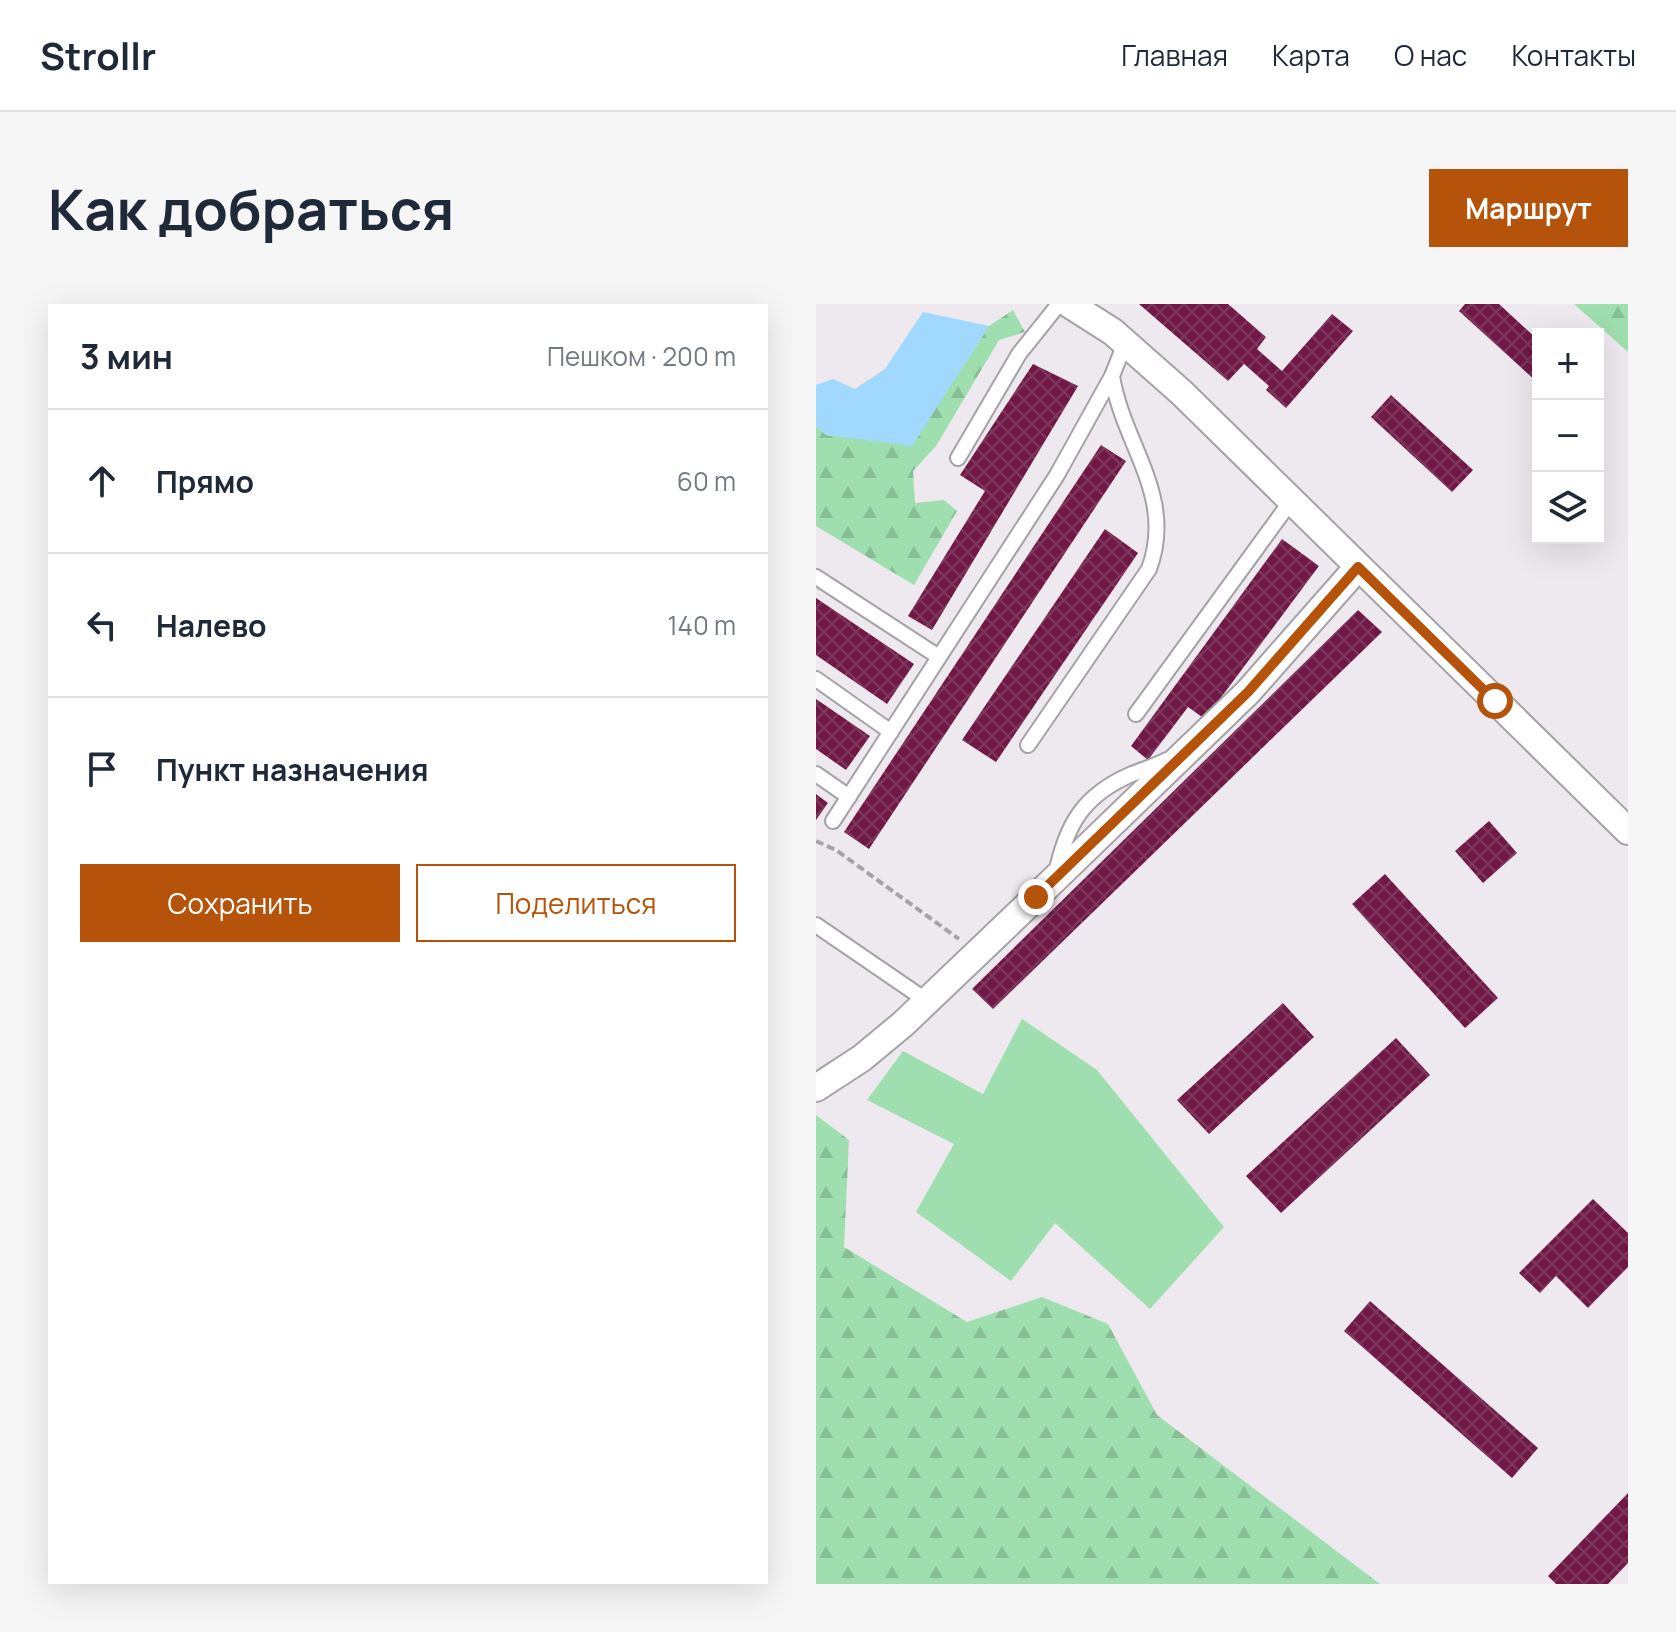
<!DOCTYPE html>
<html lang="ru">
<head>
<meta charset="utf-8">
<style>
  :root { --surface:#fff; --page:#f6f6f7; --text:#1f2937; --muted:#747a83; --line:#e0e1e3; --accent:#b45309 }
  body { margin:0; font-family:Manrope,sans-serif; background:var(--page); color:var(--text) }
  .controls { position:absolute; right:24px; top:24px; display:grid; overflow:hidden; border-radius:0px; box-shadow:0 8px 32px #0002 }
  .controls button { width:72px; height:72px; display:grid; place-items:center; padding:0; border:0; border-bottom:2px solid var(--line); background:var(--surface); color:var(--text); font:40px sans-serif }
  .stop { position:absolute; width:24px; height:24px; margin:-18px; border:6px solid #b45309; border-radius:50%; background:#fff }
  .stop.end { background:#b45309; border-color:#fff; box-shadow:0 2px 8px #0008 }
  .list { margin:0; padding:0; list-style:none }
  h2 { display:flex; justify-content:space-between; align-items:center; height:104px; margin:0; padding:0 32px; font-size:34px }
  h2 small { font-size:26px; font-weight:400; color:var(--muted) }
  .list li { display:grid; grid-template-columns:52px 1fr auto; gap:24px; align-items:center; box-sizing:border-box; height:144px; padding:0 32px; border-top:2px solid var(--line) }
  .list b { display:block; font-size:30px; white-space:nowrap }
  .list em { font-size:26px; font-style:normal; color:var(--muted) }
  .actions { display:flex; gap:16px; padding:24px 32px }
  .actions a { flex:1; padding:18px 0; border:2px solid var(--accent); border-radius:0px; text-align:center; font-size:28px; color:var(--accent) }
  .actions .main { background:var(--accent); color:#fff }
  .icon { flex:none; width:44px; height:44px; fill:none; stroke:currentColor; stroke-width:2; stroke-linecap:round; stroke-linejoin:round }
  .map { position:relative; flex:none; width:812px; height:1280px; overflow:hidden; border-radius:0px }
  header { display:flex; align-items:center; gap:48px; box-sizing:border-box; height:112px; padding:0 40px; background:var(--surface); border-bottom:2px solid var(--line) }
  header strong { font-size:38px }
  nav { display:flex; gap:44px; margin-inline-start:auto; font-size:28px }
  .intro { display:flex; align-items:center; justify-content:space-between; box-sizing:border-box; height:192px; padding:0 48px }
  h1 { margin:0; font-size:56px }
  .button { padding:20px 36px; border-radius:0px; background:var(--accent); color:#fff; font-size:28px; font-weight:700 }
  main { display:flex; gap:48px; padding:0 48px }
  aside { flex:1; background:var(--surface); border-radius:0px; box-shadow:0 8px 32px #0002 }
  .map>svg:first-child { display:block }
</style>
</head>
<body>
<header>
<strong>Strollr</strong>
<nav><a>Главная</a><a>Карта</a><a>О нас</a><a>Контакты</a></nav>
</header>
<div class="intro"><h1>Как добраться</h1><a class="button">Маршрут</a></div>
<main>
<aside>
<h2>3 мин<small>Пешком · 200 m</small></h2>
<ul class="list">
<li><svg class="icon" aria-label="ahead" viewBox="0 0 24 24"><path d="M12 20V5M6 11l6-6 6 6"/></svg><div><b>Прямо</b></div><em>60 m</em></li>
<li><svg class="icon" aria-label="left" viewBox="0 0 24 24"><path d="M17 20v-9H6M10 6l-5 5 5 5"/></svg><div><b>Налево</b></div><em>140 m</em></li>
<li><svg class="icon" aria-label="arrive" viewBox="0 0 24 24"><path d="M6 21V4h12l-3 4 3 4H6"/></svg><div><b>Пункт назначения</b></div></li>
</ul>
<div class="actions"><a class="main">Сохранить</a><a>Поделиться</a></div>
</aside>
<div class="map">
<svg width="812" height="1280" viewBox="0 0 812 1280">
  <defs>
    <pattern id="forest-firs" width="22" height="20" patternUnits="userSpaceOnUse" patternTransform="scale(2)"><rect width="22" height="20" fill="#9fdeaf"/><path d="M5 1l3.5 6h-7zM16 11l3.5 6h-7z" fill="#88be96"/></pattern>
    <pattern id="building-cross-hatch" width="8" height="8" patternUnits="userSpaceOnUse" patternTransform="scale(2)"><rect width="8" height="8" fill="#701947"/><path d="M0 0l8 8M0 8l8-8" fill="none" stroke="#7f395e"/></pattern>
  </defs>
  <rect width="100%" height="100%" fill="#ede9ee"/>
  <!-- forest -->
  <path fill="url(#forest-firs)" d="M758,0h54v48z
    M197,6l12,22 -26,8 -63,106 -23,25 2,32 29,-3 13,11 -43,74 -98,-59v-100l10,9 86,9 77,-118z
    M0,811l33,25 -5,107 123,75 75,-25 66,27 49,91 223,169h-564z"/>
  <!-- garden -->
  <path fill="#9fdeaf" d="M206,715l75,51 127,157 -74,82 -95,-86 -44,58 -95,-69 38,-68 -87,-44 36,-49 80,43z"/>
  <!-- water -->
  <path fill="#a1d8fe" d="M107,8l66,14 -77,120 -86,-11 -10,-9v-41l17,-6 22,10 30,-20z"/>
  <!-- building -->
  <path fill="url(#building-cross-hatch)" d="M323,0h89l38,33 -9,12 25,22 50,-57 21,17 -67,77 -20,-18 3,-4 -25,-22 -16,17z
    M649,0h34l39,36v43l-79,-72z
    M217,60l45,22 -146,244 -24,-14 77,-125 -25,-16z
    M575,91l82,75 -21,22 -81,-75z
    M285,141l25,16 -257,388 -25,-17z
    M289,225l33,24 -142,209 -34,-22z
    M466,235l37,27 -114,153 -17,-12 -40,53 -17,-14z
    M0,294l98,66 -27,40 -71,-49z
    M542,306l24,22 -389,377 -21,-20z
    M0,395l54,37 -24,34 -30,-21z
    M0,490l12,9 -12,17z
    M673,517l28,32 -34,30 -28,-32z
    M569,570l113,124 -33,30 -113,-124z
    M467,699l31,34 -105,97 -32,-34z
    M580,734l34,37 -149,138 -35,-37z
    M777,895l35,34v34l-40,41 -32,-32 -16,17 -21,-20z
    M554,997l168,147 -26,30 -168,-147z
    M812,1189v70l-20,21h-52l-8,-8z"/>
  <g fill="none" stroke-linecap="round" stroke-linejoin="round">
    <!-- lane casing -->
    <g stroke="#a5a2a6" stroke-width="18">
      <path id="lane" d="M142,154l61,-104 40,-50
        M0,273l123,80
        M0,375l75,53
        M320,410l155,-213
        M212,441l121,-176c27,-73 -26,-124 -37,-193
        M0,470l33,23
        M17,517l224,-346 55,-99 13,-33
        M240,570c10,-49 27,-79 76,-100 12,-5 24,-8 35,-14
        M0,621l111,76"/>
    </g>
    <!-- street casing -->
    <g stroke="#a5a2a6" stroke-width="30">
      <path id="street" d="M253,0l44,28 69,61 446,438
        M0,784l46,-30 41,-34 133,-127 212,-205 110,-125"/>
    </g>
    <!-- path -->
    <path stroke="#a6a3a7" stroke-width="4" stroke-dasharray="8 4" stroke-linecap="butt" d="M0,537l20,9 123,89"/>
    <!-- lane -->
    <use href="#lane" stroke="#fff" stroke-width="14"/>
    <!-- street -->
    <use href="#street" stroke="#fff" stroke-width="26"/>
  </g>
  <g fill="none" stroke-linecap="round" stroke-linejoin="round">
    <!-- route -->
    <path stroke="#b45309" stroke-width="10" d="M220,593l212,-205 110,-125 137,134"/>
  </g>
</svg>
<div class="controls">
<button>+</button>
<button>−</button>
<button><svg class="icon" aria-label="layers" viewBox="0 0 24 24"><path d="M12 4l9 5-9 5-9-5zM3 14l9 5 9-5"/></svg></button>
</div>
<div class="stop" style="left:679px;top:397px"></div>
<div class="stop end" style="left:220px;top:593px"></div>
</div>
</main>
</body>
</html>
